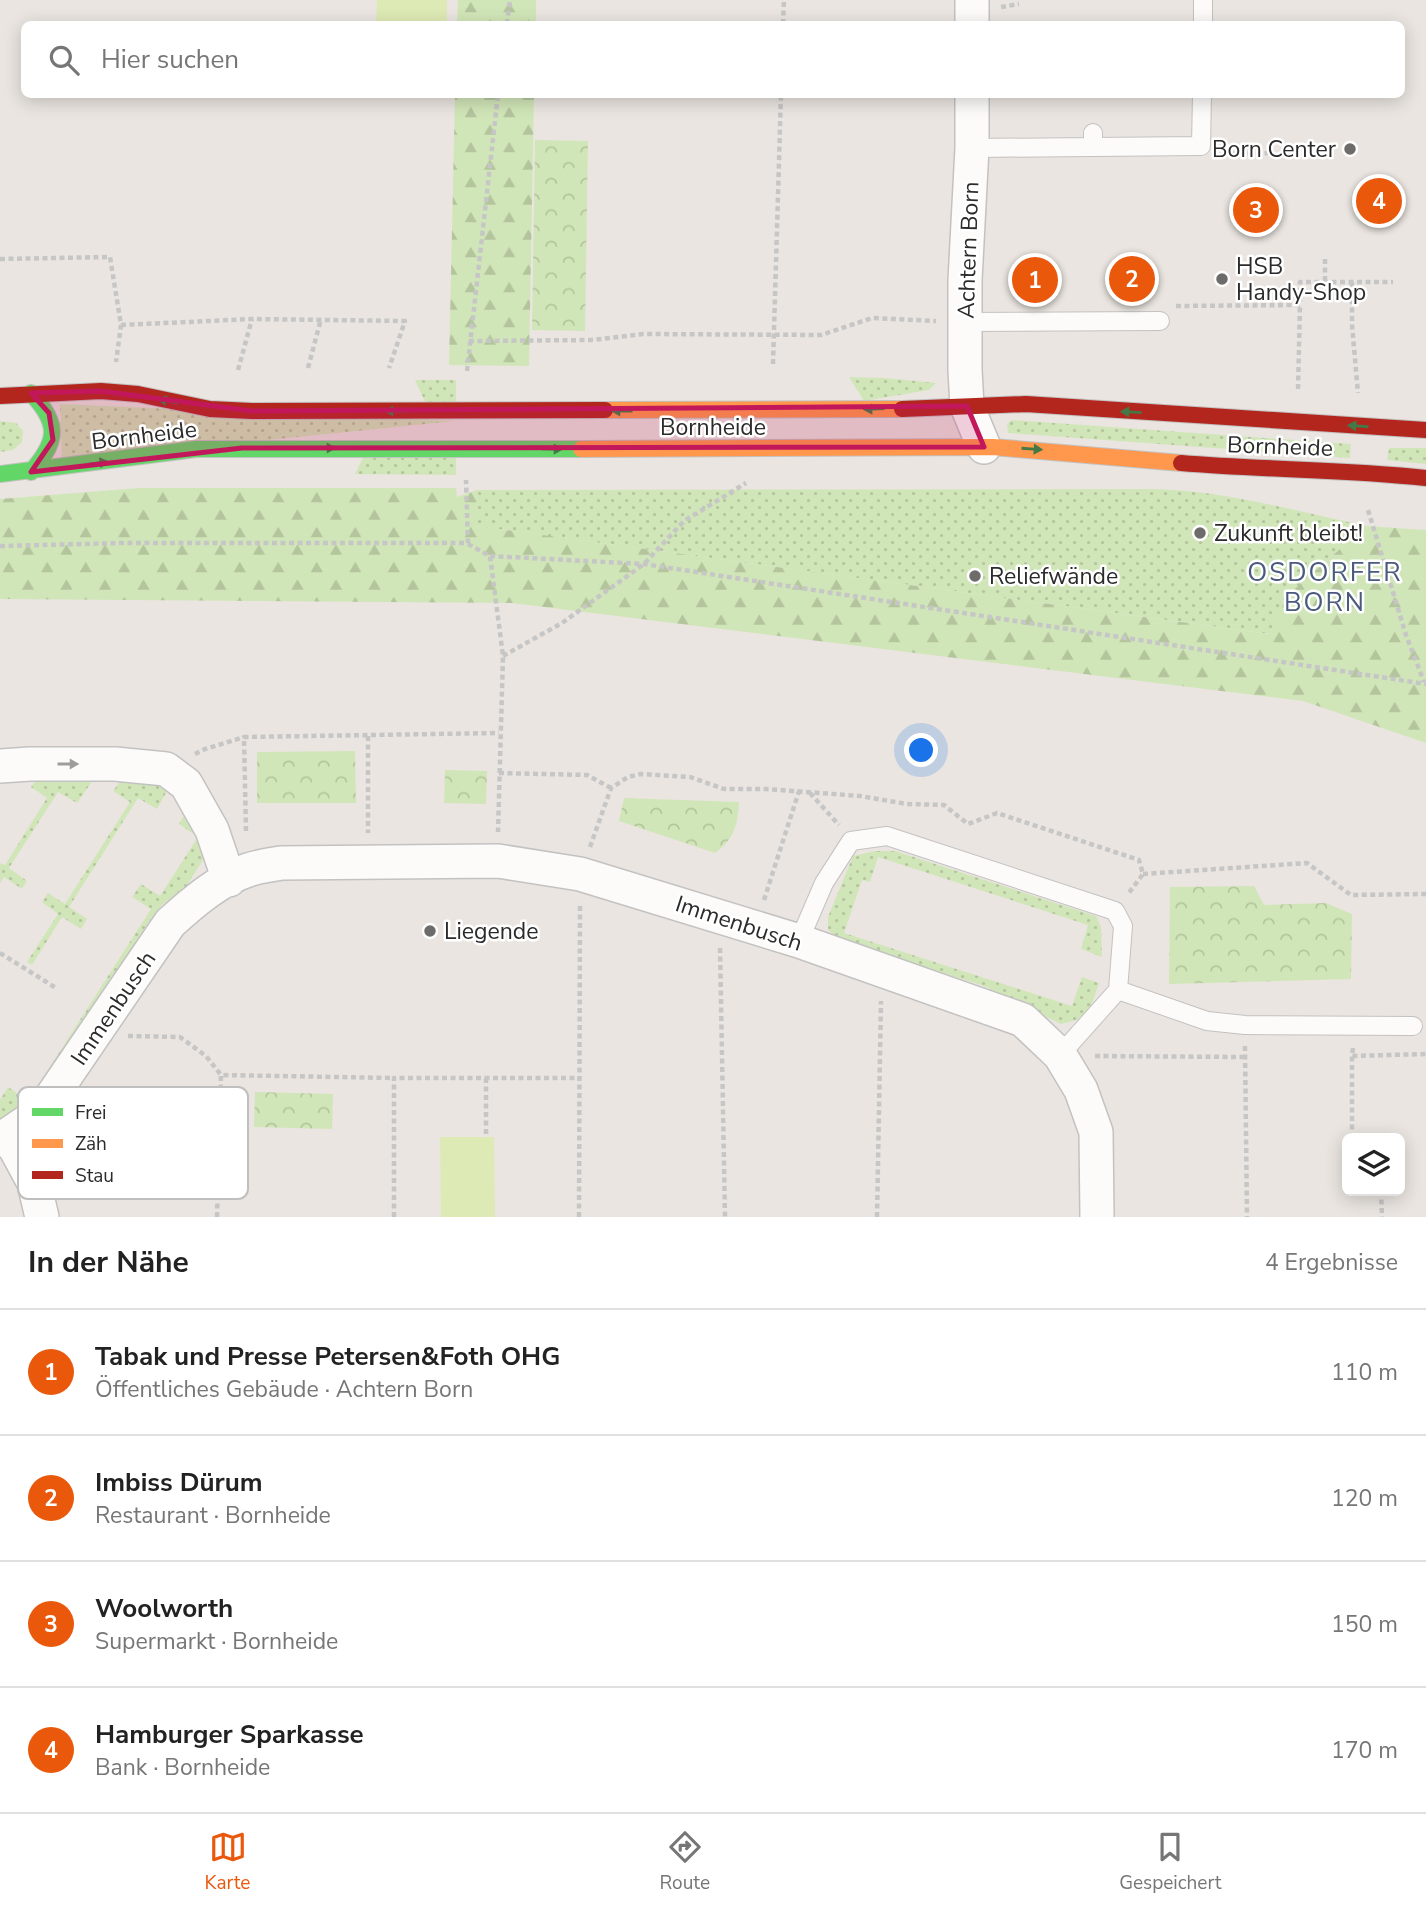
<!DOCTYPE html>
<html lang="de">
<head>
<meta charset="utf-8">
<style>
  :root { --surface:#fff; --page:#f2f2f2; --text:#222; --muted:#767676; --line:#e0e0e0; --accent:#ea580c }
  body { margin:0; font-family:"Nunito Sans",sans-serif; background:var(--page); color:var(--text) }
  .controls { position:absolute; right:21px; bottom:21px; display:grid; overflow:hidden; border-radius:10px; box-shadow:0 4px 18px #0003 }
  .controls button { width:63px; height:63px; display:grid; place-items:center; padding:0; border:0; border-bottom:2px solid var(--line); background:var(--surface); color:var(--text); font:35px sans-serif }
  .you { position:absolute; left:922px; top:751px; width:24px; height:24px; margin:-18px; border:5px solid #fff; border-radius:50%; background:#1a73e8; box-shadow:0 0 0 10px #1a73e833 }
  .badge { display:grid; place-items:center; width:46px; height:46px; border-radius:50%; background:var(--accent); color:#fff; font-size:23px; font-weight:700 }
  .pin { position:absolute; translate:-50% -50%; border:4px solid #fff; box-shadow:0 2px 7px #0006 }
  .list { margin:0; padding:0; list-style:none }
  h2 { display:flex; justify-content:space-between; align-items:center; height:91px; margin:0; padding:0 28px; font-size:30px }
  h2 small { font-size:23px; font-weight:400; color:var(--muted) }
  .list li { display:grid; grid-template-columns:46px 1fr auto; gap:21px; align-items:center; box-sizing:border-box; height:126px; padding:0 28px; border-top:2px solid var(--line) }
  .list b { display:block; font-size:26px; white-space:nowrap }
  .list p { margin:0; font-size:23px; white-space:nowrap; color:var(--muted) }
  .list em { font-size:23px; font-style:normal; color:var(--muted) }
  .icon { flex:none; width:38px; height:38px; fill:none; stroke:currentColor; stroke-width:2; stroke-linecap:round; stroke-linejoin:round }
  .map { position:relative; flex:none; width:1426px; height:1217px; overflow:hidden }
  .search { position:absolute; background:var(--surface); box-shadow:0 4px 18px #0003; left:21px; right:21px; top:21px; height:77px; display:flex; align-items:center; gap:18px; box-sizing:border-box; padding:0 24px; border-radius:10px; color:var(--muted); font-size:26px }
  .sheet { height:595px; background:var(--surface) }
  nav { display:flex; justify-content:space-around; align-items:center; box-sizing:border-box; height:98px; border-top:2px solid var(--line); background:var(--surface); font-size:19px; color:var(--muted) }
  nav a { display:grid; justify-items:center; gap:4px }
  nav .on { color:var(--accent) }
  .map>svg:first-child { display:block }
</style>
</head>
<body>
<div class="map">
<svg width="1426" height="1217" viewBox="0 0 1426 1217">
  <defs>
    <pattern id="grass-dots" width="8" height="8" patternUnits="userSpaceOnUse" patternTransform="scale(1.75)"><rect width="8" height="8" fill="#d1e6b8"/><path d="M2 2h.1M6 6h.1" fill="none" stroke="#b4c59e" stroke-width="1.8" stroke-linecap="round"/></pattern>
    <pattern id="forest-firs" width="22" height="20" patternUnits="userSpaceOnUse" patternTransform="scale(1.75)"><rect width="22" height="20" fill="#d1e6b8"/><path d="M5 1l3.5 6h-7zM16 11l3.5 6h-7z" fill="#b4c59e"/></pattern>
    <pattern id="park-crowns" width="20" height="18" patternUnits="userSpaceOnUse" patternTransform="scale(1.75)"><rect width="20" height="18" fill="#d1e6b8"/><path d="M2 6a3 3 0 1 1 6 0M12 15a3 3 0 1 1 6 0" fill="none" stroke="#b4c59e"/></pattern>
  </defs>
  <rect width="100%" height="100%" fill="#eae5e0"/>
  <!-- grass -->
  <path fill="url(#grass-dots)" d="M849,377l35,1 52,5 -7,7 -65,11z
    M415,380h41v24h-30z
    M60,404l395,17 -393,40z
    M1011,420l340,24 -1,14 -342,-25 -1,-8z
    M0,421l16,2 7,8 -1,11 -9,8 -13,2z
    M1389,448h37v16l-39,-4z
    M363,458h93v17l-101,-1z
    M1154,489c72,2 142,22 212,37l-78,69 -18,39 -795,-108 2,-36z
    M122,779h24l21,12 -10,18 -19,-11 -69,109 18,12 -6,10 -19,-12 -30,48 -5,-3 31,-48 -16,-12 6,-9 17,11 65,-102 -17,-11z
    M36,780h57l-16,23 -19,-11 -49,76 18,13 -5,8 -18,-12 -4,6v-20l5,2 42,-67 -16,-11z
    M187,810l16,27v23l-16,25 -25,20 -11,13 -104,161 -20,22 -27,22v-23l8,-13 20,14 123,-192 -19,-12 9,-13 19,12 38,-59 -19,-13z
    M875,851h20l201,65 5,11 1,30 -21,-8 7,-24 -210,-68 -8,25 -8,-2 -18,53 228,73 10,-29 17,6 -9,26 -13,11 -16,4 -77,-38 -144,-46 -12,-10v-13l25,-61z"/>
  <!-- forest -->
  <path fill="url(#forest-firs)" d="M458,0h78v24h-79z
    M455,95h79l-5,271 -80,-1z
    M139,488h317l1,9 20,-7 -1,36 793,108 19,-39 78,-69 60,4v213l-123,-42 -791,-98 -512,-4v-100z"/>
  <!-- park -->
  <path fill="url(#park-crowns)" d="M535,140l53,1 -3,190 -53,-1z
    M355,751l1,52h-99v-51z
    M445,770l42,1 -1,33 -42,-1z
    M624,798l115,4c-1,22 -5,38 -24,51l-96,-32z
    M1254,886l10,19 62,-2 26,11 -1,65 -182,5 1,-97z
    M255,1092l78,2 -1,35 -78,-2z"/>
  <!-- pitch -->
  <path fill="#deeab5" d="M377,0h70v24h-71z
    M440,1137h54l1,80h-54z"/>
  <g fill="none" stroke-linecap="round" stroke-linejoin="round">
    <!-- lane casing -->
    <g stroke="#c3c2c2" stroke-width="20">
      <path id="lane" d="M1203,24v-24
        M1093,147l108,-1 1,-52
        M972,148l121,-1v-14
        M965,322l195,-1
        M799,941l25,-58 27,-42 36,-5 228,75 8,15 -5,64 -58,65
        M1118,990l89,31 38,4 168,1"/>
    </g>
    <!-- street casing -->
    <g stroke="#c3c2c2" stroke-width="36">
      <path id="street" d="M972,24v-24
        M972,94v54l-7,132v90l2,36 17,41
        M0,766l30,-2h85l51,5 20,15 26,46 17,50
        M8,1135l26,48 8,34
        M0,1140l28,-19 22,-22 120,-176c22,-20 50,-44 78,-53 11,-4 22,-5 33,-7l217,-2 82,13 219,67 224,79 37,35 21,35 15,42 1,85"/>
    </g>
    <!-- fast casing -->
    <g stroke="#c3c2c2" stroke-width="18">
      <path id="fast" d="M31,393c29,31 27,48 0,79
        M0,474l196,-25h385"/>
    </g>
    <!-- slow casing -->
    <g stroke="#c3c2c2" stroke-width="18">
      <path id="slow" d="M605,410l297,-1
        M581,449l412,-2 188,16"/>
    </g>
    <!-- jam casing -->
    <g stroke="#c3c2c2" stroke-width="18">
      <path id="jam" d="M0,396l101,-5 37,3 72,15 42,2 353,-1
        M902,409l124,-5 400,26
        M1181,463c82,7 164,6 245,15"/>
    </g>
    <!-- path -->
    <path stroke="#c6c6c6" stroke-width="4.5" stroke-dasharray="5 3.5" stroke-linecap="butt" d="M1001,7l18,-3
      M507,24l3,-24
      M783,24l1,-24
      M1222,154l52,-1
      M0,259l110,-2 11,68 -5,37
      M1325,259v23
      M1352,282v43l6,68
      M1176,306l124,-1v-23h93
      M121,325l131,-6 153,2 -16,47
      M469,341l124,-1 50,-6 178,1 51,-17 64,3
      M773,364l8,-270
      M308,368l13,-49
      M238,370l14,-51
      M467,371l31,-277
      M1298,389l2,-84
      M1368,510l38,125 18,47
      M468,544l22,12 13,100 -5,176
      M0,546l124,-3h344l-2,-63
      M490,556l154,8 782,120
      M503,656l59,-33 82,-59 40,-43 62,-38
      M368,736v97
      M195,754l10,-5 39,-12
      M499,773l88,2 24,13
      M810,793l29,32
      M246,831l-2,-94 255,-4
      M590,847l21,-59 17,-11 13,-3 49,3 34,12h42l94,7 47,8 37,1 24,19 29,-11 142,47 4,14 -15,20
      M1143,874l164,-11 44,32 75,-1
      M764,900l35,-109
      M720,948l5,269
      M0,953l56,35
      M128,1036l52,1 26,19 15,19
      M1245,1046l2,171
      M1353,1048l-1,8 74,-2
      M1095,1056l150,1
      M486,1078v59
      M1352,1138v-82
      M1381,1191l1,26
      M217,1217l4,-142 173,3
      M394,1217v-139h184
      M579,1217l1,-314
      M877,1217l4,-216"/>
    <!-- lane -->
    <use href="#lane" stroke="#fcfbfa" stroke-width="18"/>
    <!-- street -->
    <use href="#street" stroke="#fcfbfa" stroke-width="33"/>
    <!-- fast -->
    <use href="#fast" stroke="#63d668" stroke-width="16"/>
    <!-- slow -->
    <use href="#slow" stroke="#ff974d" stroke-width="16"/>
    <!-- jam -->
    <use href="#jam" stroke="#b3261e" stroke-width="16"/>
  </g>
  <!-- one-way arrows -->
  <defs><path id="oneway-solid" d="M-6-.8H1V-3.2L6.5 0L1 3.2V.8H-6Z" transform="scale(1.75)"/></defs>
  <g fill="#447846">
    <use href="#oneway-solid" transform="translate(168 401) rotate(-168)"/>
    <use href="#oneway-solid" transform="translate(874 409) rotate(178)"/>
    <use href="#oneway-solid" transform="translate(395 411) rotate(180)"/>
    <use href="#oneway-solid" transform="translate(622 411) rotate(180)"/>
    <use href="#oneway-solid" transform="translate(1131 412) rotate(-177)"/>
    <use href="#oneway-solid" transform="translate(1358 426) rotate(-176)"/>
    <use href="#oneway-solid" transform="translate(325 448)"/>
    <use href="#oneway-solid" transform="translate(552 449) rotate(1)"/>
    <use href="#oneway-solid" transform="translate(1032 449) rotate(4)"/>
    <use href="#oneway-solid" transform="translate(98 463) rotate(-8)"/>
  </g>
  <use fill="#9e9d9d" href="#oneway-solid" transform="translate(68 764)"/>
  <!-- marked area -->
  <path fill="#c2185b" fill-opacity="0.2" stroke="#c2185b" stroke-width="5" stroke-linejoin="round" d="M101,391l151,20 715,-5 17,41 -742,1 -211,24 22,-32 -4,-27 -18,-20z"/>
  <!-- markers -->
  <g fill="#6e6c6a" stroke="#fff" stroke-width="2.5">
    <circle cx="1350" cy="149" r="7"/>
    <circle cx="1222" cy="279" r="7"/>
    <circle cx="1200" cy="533" r="7"/>
    <circle cx="975" cy="576" r="7"/>
    <circle cx="430" cy="931" r="7"/>
  </g>
  <g text-anchor="middle" stroke-width="5" stroke-linejoin="round" paint-order="stroke">
    <!-- poi labels -->
    <g font-size="23" fill="#2b2b2b" stroke="#fff" text-anchor="start">
      <text x="1336" y="157" text-anchor="end">Born Center</text>
      <text x="1236" y="274">HSB<tspan x="1236" dy="26">Handy-Shop</tspan></text>
      <text x="1214" y="541">Zukunft bleibt!</text>
      <text x="989" y="584">Reliefwände</text>
      <text x="444" y="939">Liegende</text>
    </g>
    <!-- street labels -->
    <g font-size="23" fill="#2b2b2b" stroke="#fff">
      <text transform="translate(968 250) rotate(-88)" y="8">Achtern Born</text>
      <text x="713" y="435">Bornheide</text>
      <text transform="translate(144 435) rotate(-7)" y="8">Bornheide</text>
      <text transform="translate(1280 446) rotate(2)" y="8">Bornheide</text>
      <text transform="translate(739 923) rotate(18)" y="8">Immenbusch</text>
      <text transform="translate(113 1008) rotate(-56)" y="8">Immenbusch</text>
    </g>
    <!-- quarter labels -->
    <g font-size="26" letter-spacing="2" fill="#495a7e" stroke="#fff">
      <text x="1325" y="581">OSDORFER<tspan x="1325" dy="30">BORN</tspan></text>
    </g>
  </g>
  <!-- legend -->
  <rect x="18" y="1087" width="230" height="112" rx="10" fill="#fff" stroke="#bfbfbf" stroke-width="2"/>
  <rect x="32" y="1108" width="31" height="8" fill="#63d668"/>
  <rect x="32" y="1139" width="31" height="9" fill="#ff974d"/>
  <rect x="32" y="1171" width="31" height="8" fill="#b3261e"/>
  <g font-size="19" fill="#2b2b2b">
    <text x="75" y="1119">Frei</text>
    <text x="75" y="1150">Zäh</text>
    <text x="75" y="1182">Stau</text>
  </g>
</svg>
<div class="controls">
<button><svg class="icon" aria-label="layers" viewBox="0 0 24 24"><path d="M12 4l9 5-9 5-9-5zM3 14l9 5 9-5"/></svg></button>
</div>
<div class="you"></div>
<div class="pin badge" style="left:1035px;top:280px">1</div>
<div class="pin badge" style="left:1132px;top:279px">2</div>
<div class="pin badge" style="left:1256px;top:210px">3</div>
<div class="pin badge" style="left:1379px;top:201px">4</div>
<div class="search"><svg class="icon" aria-label="search" viewBox="0 0 24 24"><circle cx="10" cy="10" r="6"/><path d="M15 15l6 6"/></svg>Hier suchen</div>
</div>
<section class="sheet">
<h2>In der Nähe<small>4 Ergebnisse</small></h2>
<ul class="list">
<li><span class="badge">1</span><div><b>Tabak und Presse Petersen&amp;Foth OHG</b><p>Öffentliches Gebäude · Achtern Born</p></div><em>110 m</em></li>
<li><span class="badge">2</span><div><b>Imbiss Dürum</b><p>Restaurant · Bornheide</p></div><em>120 m</em></li>
<li><span class="badge">3</span><div><b>Woolworth</b><p>Supermarkt · Bornheide</p></div><em>150 m</em></li>
<li><span class="badge">4</span><div><b>Hamburger Sparkasse</b><p>Bank · Bornheide</p></div><em>170 m</em></li>
</ul>
</section>
<nav>
<a class="on"><svg class="icon" aria-label="map" viewBox="0 0 24 24"><path d="M3 6l6-2 6 2 6-2v14l-6 2-6-2-6 2zM9 4v14M15 6v14"/></svg>Karte</a>
<a><svg class="icon" aria-label="directions" viewBox="0 0 24 24"><path d="M12 3l9 9-9 9-9-9zM9 14v-3h6M13 9l2 2-2 2"/></svg>Route</a>
<a><svg class="icon" aria-label="saved" viewBox="0 0 24 24"><path d="M7 4h10v16l-5-4-5 4z"/></svg>Gespeichert</a>
</nav>
</body>
</html>
